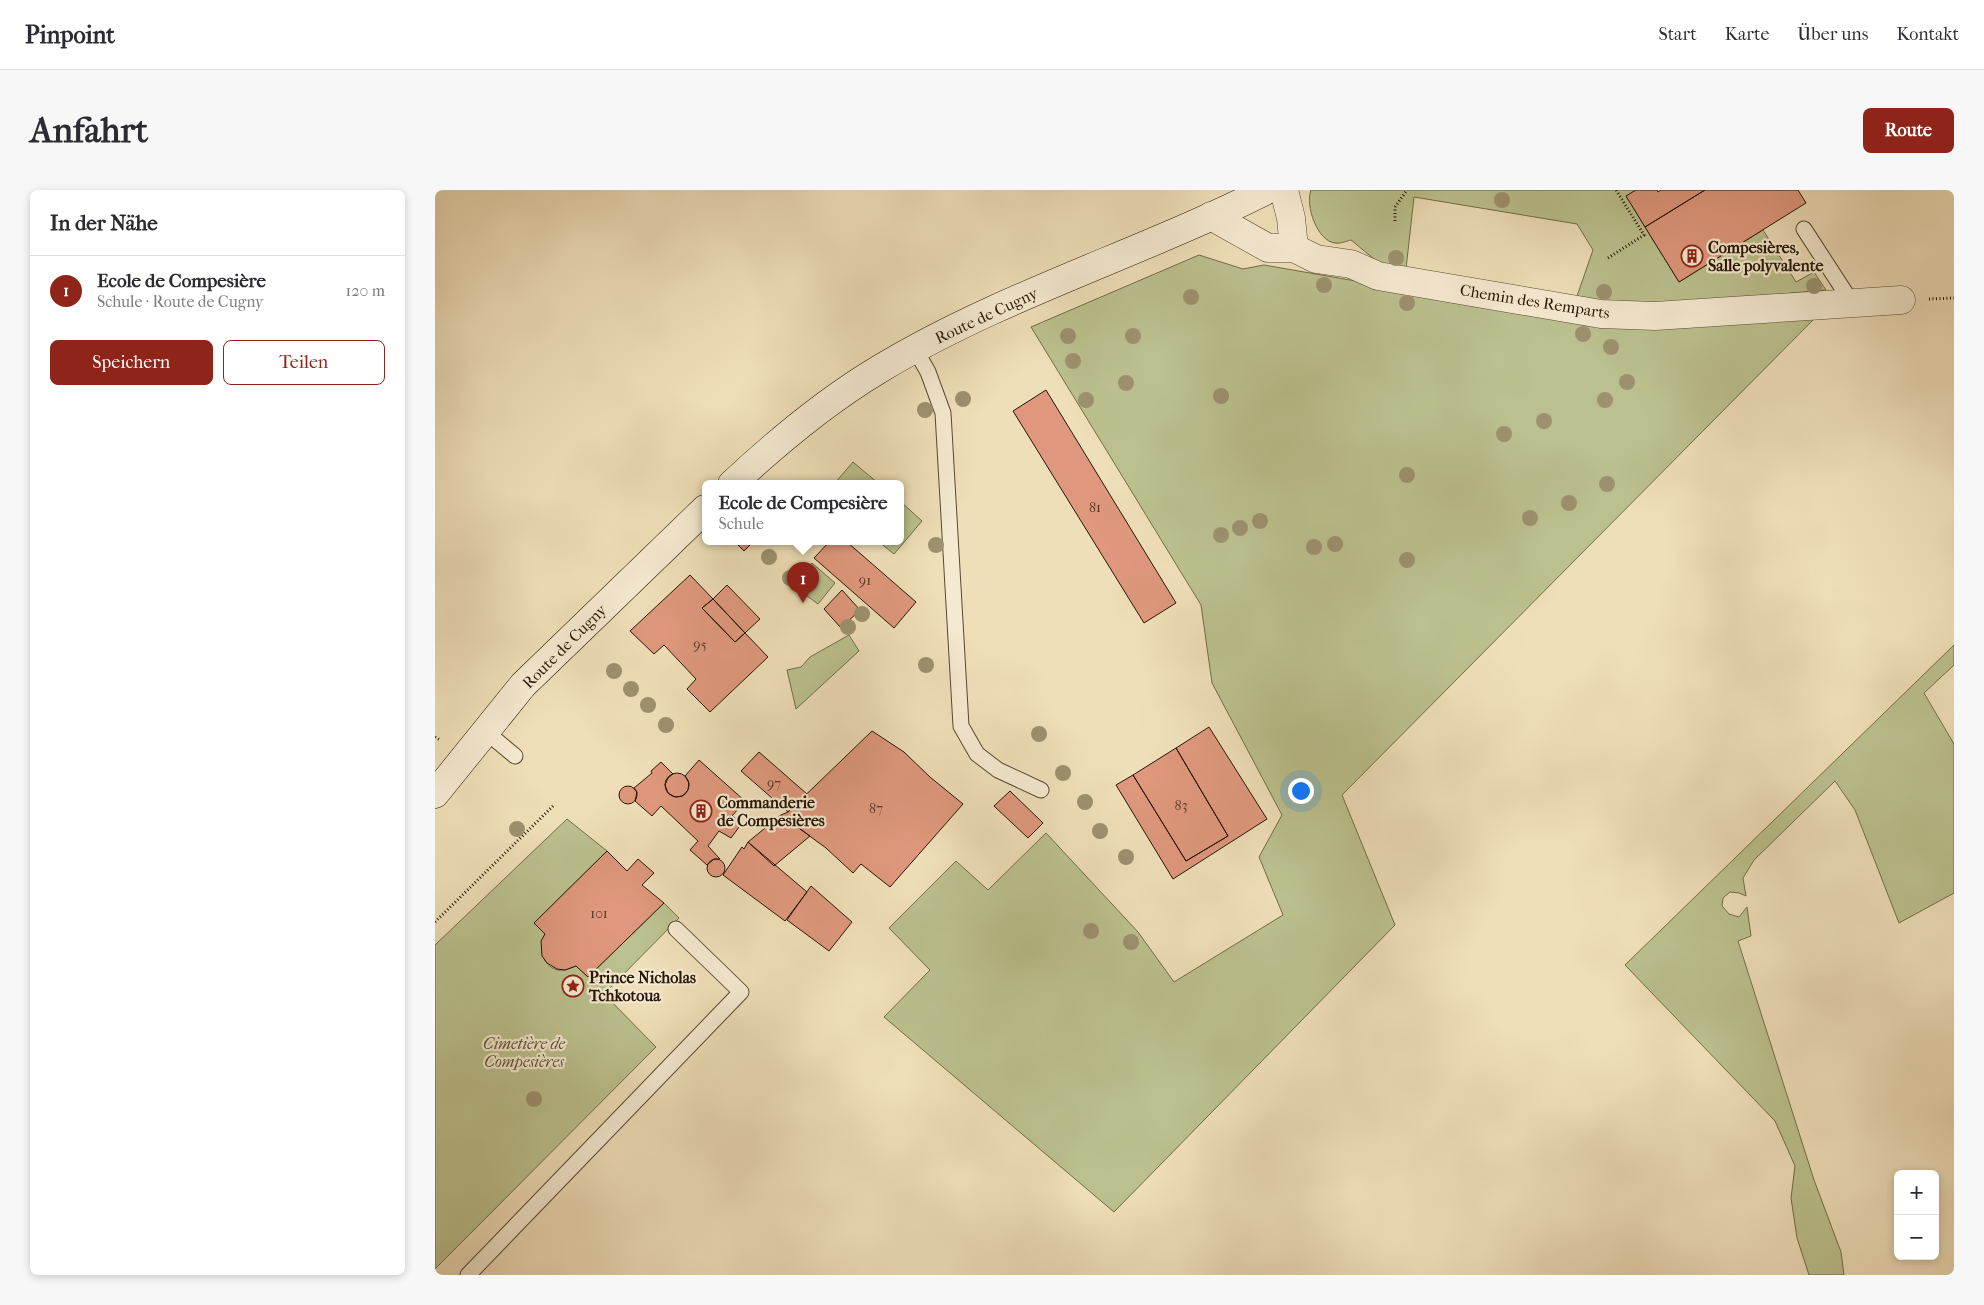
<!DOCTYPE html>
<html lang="de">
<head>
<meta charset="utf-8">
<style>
  :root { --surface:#fff; --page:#f7f7f7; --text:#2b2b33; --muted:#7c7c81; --line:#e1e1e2; --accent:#8f2418 }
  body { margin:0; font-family:"IM FELL French Canon",serif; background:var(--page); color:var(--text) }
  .controls { position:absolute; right:15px; bottom:15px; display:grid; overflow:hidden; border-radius:8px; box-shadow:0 2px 8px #0003 }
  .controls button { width:45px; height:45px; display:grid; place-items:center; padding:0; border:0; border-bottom:1px solid var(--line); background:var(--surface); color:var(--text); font:25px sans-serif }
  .you { position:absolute; left:865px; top:600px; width:18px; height:18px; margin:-12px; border:4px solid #fff; border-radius:50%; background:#1a73e8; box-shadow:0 0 0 8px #1a73e833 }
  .badge { display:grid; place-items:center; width:32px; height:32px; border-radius:50%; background:var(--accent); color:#fff; font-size:16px; font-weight:700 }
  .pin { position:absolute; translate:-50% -41px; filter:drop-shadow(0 1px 2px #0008) }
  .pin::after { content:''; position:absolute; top:26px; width:18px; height:15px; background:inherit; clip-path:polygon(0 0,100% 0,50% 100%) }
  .popup { position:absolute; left:267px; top:290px; width:202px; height:65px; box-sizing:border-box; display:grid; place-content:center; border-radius:8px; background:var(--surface); filter:drop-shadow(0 1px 4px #0005); font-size:16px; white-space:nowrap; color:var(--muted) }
  .popup b { font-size:19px; color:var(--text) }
  .popup::after { content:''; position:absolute; left:50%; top:100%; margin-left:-10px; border:10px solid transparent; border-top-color:var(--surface) }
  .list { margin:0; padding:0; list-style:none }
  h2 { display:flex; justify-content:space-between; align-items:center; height:65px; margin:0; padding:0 20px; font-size:21px }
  h2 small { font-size:16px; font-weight:400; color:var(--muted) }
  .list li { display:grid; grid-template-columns:32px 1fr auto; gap:15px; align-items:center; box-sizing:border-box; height:70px; padding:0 20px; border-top:1px solid var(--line) }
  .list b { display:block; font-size:19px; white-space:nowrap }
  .list p { margin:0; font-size:16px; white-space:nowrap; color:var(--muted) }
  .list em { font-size:16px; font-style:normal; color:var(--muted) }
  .actions { display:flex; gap:10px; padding:15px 20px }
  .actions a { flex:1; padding:11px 0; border:1px solid var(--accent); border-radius:8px; text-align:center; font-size:18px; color:var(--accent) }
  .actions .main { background:var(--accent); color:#fff }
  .map { position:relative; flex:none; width:1519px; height:1085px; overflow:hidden; border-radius:8px }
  header { display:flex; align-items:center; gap:30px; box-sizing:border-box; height:70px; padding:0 25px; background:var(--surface); border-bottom:1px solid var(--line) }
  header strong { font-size:24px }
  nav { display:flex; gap:28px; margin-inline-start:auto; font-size:18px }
  .intro { display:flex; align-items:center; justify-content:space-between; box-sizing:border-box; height:120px; padding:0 30px }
  h1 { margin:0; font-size:35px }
  .button { padding:12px 22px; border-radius:8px; background:var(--accent); color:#fff; font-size:18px; font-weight:700 }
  main { display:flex; gap:30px; padding:0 30px }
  aside { flex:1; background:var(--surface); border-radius:8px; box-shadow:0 2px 8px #0003 }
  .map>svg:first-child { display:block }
</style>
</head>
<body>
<header>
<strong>Pinpoint</strong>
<nav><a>Start</a><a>Karte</a><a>Über uns</a><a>Kontakt</a></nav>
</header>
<div class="intro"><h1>Anfahrt</h1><a class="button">Route</a></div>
<main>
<aside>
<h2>In der Nähe<small></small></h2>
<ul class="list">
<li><span class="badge">1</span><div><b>Ecole de Compesière</b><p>Schule · Route de Cugny</p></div><em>120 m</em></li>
</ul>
<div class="actions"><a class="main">Speichern</a><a>Teilen</a></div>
</aside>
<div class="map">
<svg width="1519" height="1085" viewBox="0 0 1519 1085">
  <rect width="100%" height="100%" fill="#efdfb8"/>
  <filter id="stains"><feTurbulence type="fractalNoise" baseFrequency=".004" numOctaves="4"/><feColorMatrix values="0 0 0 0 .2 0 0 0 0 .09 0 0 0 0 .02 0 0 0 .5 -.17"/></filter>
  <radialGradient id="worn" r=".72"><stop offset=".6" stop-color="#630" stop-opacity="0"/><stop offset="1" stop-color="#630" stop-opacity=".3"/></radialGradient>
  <!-- green -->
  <path fill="#bbc18e" stroke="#706c49" d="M876,0h325l-10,6 53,86 84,-52 33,52 18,-10 12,18c-83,7 -167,19 -250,9l17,-49 -16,-26 -163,-27 -8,72 -26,-5 -29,-24c-4,1 -11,4 -16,3 -18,-2 -30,-38 -24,-53z
    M764,65l44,14 21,-4 349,61 204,-10 -475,479 53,130 -281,287 -230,-195 46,-47 -41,-42 67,-67 32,29 58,-57 92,99 36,50 109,-67 -24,-58 23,-42 -70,-132 -11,-78 -170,-278z
    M418,272l26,22h-45z
    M466,312l21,19 -28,33 -15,-12h22z
    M377,373l23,20 -17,21 -15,-11 5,-7 -9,-8z
    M414,445l10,16 -63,58 -9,-39 14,-3 9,-10z
    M1519,455v20l-30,28 30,51v149l-55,30 -44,-113 -20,-29 -81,79 -11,18 3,18 -7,-3 -9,-1 -7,6 -1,8 7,8 10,3 8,-10 4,29 -13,5 76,239 27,72 3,23h-35l-12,-37 -6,-40 4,-32 -20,-45 -150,-156z
    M132,629l40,32 -73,72 11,11c-9,15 0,39 20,36 4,-1 8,-3 11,-4l12,11 76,-74 15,15 -75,76 52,53 -221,222v-324z"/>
  <!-- building -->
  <path fill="#df987d" stroke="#261604" d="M1201,0h21l1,2 3,-2h44l-60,37 -19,-31z
    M1270,0h93l8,13 -127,79 -34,-55z
    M611,200l130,213 -32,20 -131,-212z
    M300,352h18l-9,9z
    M394,352h18l69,60 -22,26 -80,-70z
    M255,385l23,24 -11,9 33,34 10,-9 23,24 -58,55 -23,-23 9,-10 -32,-34 -10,9 -24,-23z
    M292,395l33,34 -15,14 -32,-34z
    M407,400l18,20 -19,18 -17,-19z
    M278,409l32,34 -10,9 -33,-34z
    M774,537l58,92 -94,60 -57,-94 17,-10 53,86 42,-25 -52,-88z
    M437,541l32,21 26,25 33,27 -73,83 -29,-23 -8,9 -27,-25 -45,-33 7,-3z
    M741,558l52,88 -42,25 -53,-86z
    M324,562l48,42 -19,18 -47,-41z
    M264,570l46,41 -13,15 10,7 -11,15 -12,-7 -11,15 12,13h-6l-7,6 -17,-15 8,-9 -37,-35 -9,10 -17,-15 2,-9 -3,-4 18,-15 -1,-2 10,-9 12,12 -5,4 -3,7 3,8 7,4 8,-1 5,-6 1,-7 -4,-7z
    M230 595a12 12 0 1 1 24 0a12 12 0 1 1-24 0Z
    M184 605a9 9 0 1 1 18 0a9 9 0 1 1-18 0Z
    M575,601l33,32 -15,15 -34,-32z
    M346,625l29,21 -36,30 -26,-24z
    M313,652l59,50 -22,29 -62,-46 19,-28 2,2z
    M172,661l20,20 11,-12 16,14 -12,12 22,18 -76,74 -12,-11 -11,4 -8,-1 -10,-6 -5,-7 -1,-15 4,-7 -11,-11z
    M272 678a9 9 0 1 1 18 0a9 9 0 1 1-18 0Z
    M376,696l41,36 -23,29 -42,-31z"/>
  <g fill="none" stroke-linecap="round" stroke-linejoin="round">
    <!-- lane casing -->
    <g stroke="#584831" stroke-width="17">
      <path id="lane" d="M1369,39l48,74
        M480,159l13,23 15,41 18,313 16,28 21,16 43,20
        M50,541l30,25
        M33,1085l273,-283 -65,-63"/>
    </g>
    <!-- street casing -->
    <g stroke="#584831" stroke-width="29">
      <path id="street" d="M849,0l7,28 3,30
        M776,26l57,32h26l22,11 35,5 27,12 223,38 54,2 246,-16"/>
    </g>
    <!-- secondary casing -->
    <g stroke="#261604" stroke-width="29">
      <path id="secondary" d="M297,294c45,-42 93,-82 146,-114 122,-74 262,-116 389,-180
        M0,604l88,-109 182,-176"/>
    </g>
    <!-- path -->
    <path stroke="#261604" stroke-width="3" stroke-dasharray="1 2.5" stroke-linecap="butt" d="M960,31v-14l12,-17
      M1173,68l36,-23 -28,-45
      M1494,109l25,-1
      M0,547l5,3
      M0,732l118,-116"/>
    <!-- lane -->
    <use href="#lane" stroke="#f5ead1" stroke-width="15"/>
    <!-- street -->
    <use href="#street" stroke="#f5ead1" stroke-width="28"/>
    <!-- secondary -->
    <use href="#secondary" stroke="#f5ead1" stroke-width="28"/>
  </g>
  <!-- trees -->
  <g fill="#9d916f">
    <circle cx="1067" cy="10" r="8"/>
    <circle cx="961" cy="68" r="8"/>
    <circle cx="889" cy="95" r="8"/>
    <circle cx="1379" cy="96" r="8"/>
    <circle cx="1169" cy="102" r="8"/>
    <circle cx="756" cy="107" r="8"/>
    <circle cx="972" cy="113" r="8"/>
    <circle cx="1148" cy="144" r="8"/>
    <circle cx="633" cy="146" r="8"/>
    <circle cx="698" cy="146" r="8"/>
    <circle cx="1176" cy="157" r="8"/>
    <circle cx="638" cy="171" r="8"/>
    <circle cx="1192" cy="192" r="8"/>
    <circle cx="691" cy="193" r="8"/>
    <circle cx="786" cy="206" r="8"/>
    <circle cx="528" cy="209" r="8"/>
    <circle cx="651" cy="210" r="8"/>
    <circle cx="1170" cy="210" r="8"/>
    <circle cx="490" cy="220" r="8"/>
    <circle cx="1109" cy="231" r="8"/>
    <circle cx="1069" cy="244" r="8"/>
    <circle cx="972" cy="285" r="8"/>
    <circle cx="1172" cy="294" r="8"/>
    <circle cx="1134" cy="313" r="8"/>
    <circle cx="1095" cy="328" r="8"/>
    <circle cx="825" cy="331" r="8"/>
    <circle cx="805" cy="338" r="8"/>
    <circle cx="786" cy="345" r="8"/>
    <circle cx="900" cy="354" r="8"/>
    <circle cx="501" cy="355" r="8"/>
    <circle cx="879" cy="357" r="8"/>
    <circle cx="334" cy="367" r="8"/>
    <circle cx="972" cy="370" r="8"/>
    <circle cx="355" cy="388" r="8"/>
    <circle cx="427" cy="424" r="8"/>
    <circle cx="413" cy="437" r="8"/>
    <circle cx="491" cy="475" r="8"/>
    <circle cx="179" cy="481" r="8"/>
    <circle cx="196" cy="499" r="8"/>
    <circle cx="213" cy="515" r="8"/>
    <circle cx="231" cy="535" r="8"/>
    <circle cx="604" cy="544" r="8"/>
    <circle cx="628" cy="583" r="8"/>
    <circle cx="650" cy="612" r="8"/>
    <circle cx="82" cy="639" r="8"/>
    <circle cx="665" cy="641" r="8"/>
    <circle cx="691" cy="667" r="8"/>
    <circle cx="656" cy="741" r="8"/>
    <circle cx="696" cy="752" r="8"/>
    <circle cx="99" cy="909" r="8"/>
  </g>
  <!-- icons -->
  <defs>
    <g id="building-ring" transform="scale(1.125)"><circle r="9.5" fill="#f5ead1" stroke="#8f2418" stroke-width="1.5"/><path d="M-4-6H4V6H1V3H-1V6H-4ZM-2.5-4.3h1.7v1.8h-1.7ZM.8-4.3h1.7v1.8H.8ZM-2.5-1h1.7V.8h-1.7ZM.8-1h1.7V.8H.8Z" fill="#8f2418"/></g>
    <g id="sight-ring" transform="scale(1.125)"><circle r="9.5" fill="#f5ead1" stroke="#8f2418" stroke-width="1.5"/><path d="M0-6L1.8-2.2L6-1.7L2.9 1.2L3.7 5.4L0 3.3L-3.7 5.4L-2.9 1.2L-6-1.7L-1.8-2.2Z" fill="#8f2418"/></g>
  </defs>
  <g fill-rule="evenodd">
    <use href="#building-ring" x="1257" y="66"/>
    <use href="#building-ring" x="266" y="621"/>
    <use href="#sight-ring" x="138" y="796"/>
  </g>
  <g text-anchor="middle" stroke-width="4.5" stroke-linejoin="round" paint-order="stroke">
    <!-- number labels -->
    <g font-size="14" fill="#543622">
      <text x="660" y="322">81</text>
      <text x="430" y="395">91</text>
      <text x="265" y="459">95</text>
      <text x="339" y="598">97</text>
      <text x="746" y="620">83</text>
      <text x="441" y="623">87</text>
      <text x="164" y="728">101</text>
    </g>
    <!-- poi labels -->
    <g font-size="16" font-weight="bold" fill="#261604" stroke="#f5ead1" text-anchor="start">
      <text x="1273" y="63">Compesières,<tspan x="1273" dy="18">Salle polyvalente</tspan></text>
      <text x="282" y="618">Commanderie<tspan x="282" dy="18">de Compesières</tspan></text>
      <text x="154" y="793">Prince Nicholas<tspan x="154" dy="18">Tchkotoua</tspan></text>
    </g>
    <!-- street labels -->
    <g font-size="16" fill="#261604" stroke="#f5ead1">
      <text transform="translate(1100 111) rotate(9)" y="6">Chemin des Remparts</text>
      <text transform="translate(551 125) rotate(-25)" y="6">Route de Cugny</text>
      <text transform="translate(129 456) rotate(-45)" y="6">Route de Cugny</text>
    </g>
    <!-- park labels -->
    <g font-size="16" font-style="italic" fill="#5a5234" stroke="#f5ead1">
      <text x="89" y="859">Cimetière de<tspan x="89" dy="18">Compesières</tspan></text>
    </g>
  </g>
  <rect width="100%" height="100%" filter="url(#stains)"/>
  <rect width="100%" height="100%" fill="url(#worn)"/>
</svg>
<div class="controls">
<button>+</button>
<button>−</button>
</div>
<div class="you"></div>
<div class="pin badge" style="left:368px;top:413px">1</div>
<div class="popup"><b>Ecole de Compesière</b>Schule</div>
</div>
</main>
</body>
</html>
